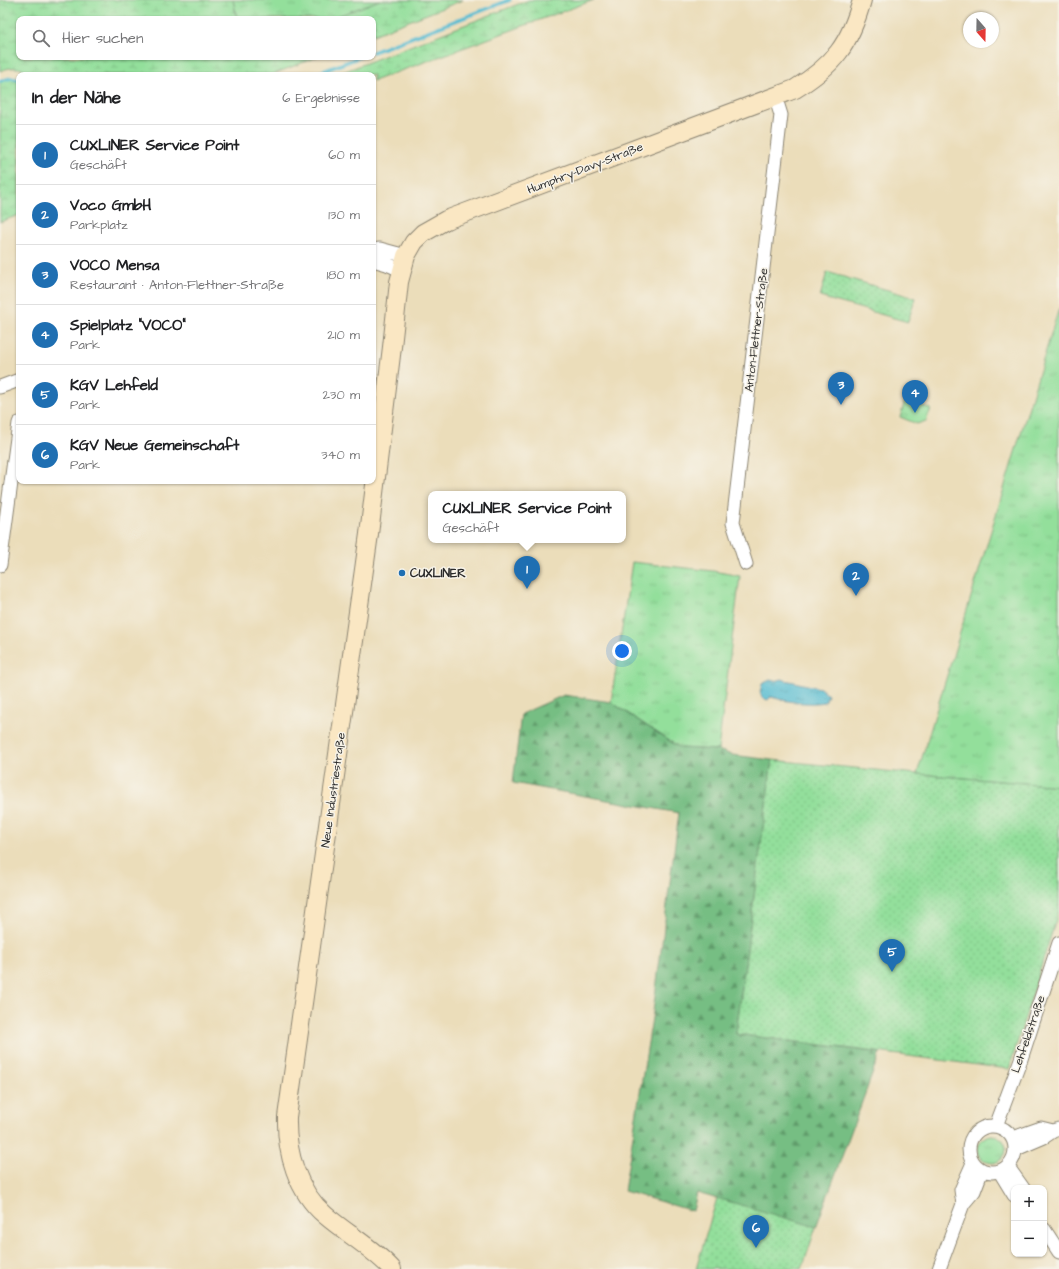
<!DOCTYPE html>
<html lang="de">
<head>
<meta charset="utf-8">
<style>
  :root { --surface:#fff; --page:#f2f2f2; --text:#202124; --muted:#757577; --line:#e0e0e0; --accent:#1f6fb2 }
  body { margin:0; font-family:"Architects Daughter",sans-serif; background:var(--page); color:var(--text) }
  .controls { position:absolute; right:12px; bottom:12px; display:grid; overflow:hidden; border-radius:8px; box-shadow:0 1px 3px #0004 }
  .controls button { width:36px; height:36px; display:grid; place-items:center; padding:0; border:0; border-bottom:1px solid var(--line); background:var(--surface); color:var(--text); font:20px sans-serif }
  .compass { position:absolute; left:963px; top:12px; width:36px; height:36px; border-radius:50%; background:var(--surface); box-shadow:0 1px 3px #0004; rotate:160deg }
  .you { position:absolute; left:622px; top:651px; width:14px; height:14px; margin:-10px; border:3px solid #fff; border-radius:50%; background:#1a73e8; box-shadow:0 0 0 6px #1a73e833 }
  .badge { display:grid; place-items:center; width:26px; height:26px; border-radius:50%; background:var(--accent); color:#fff; font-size:13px; font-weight:700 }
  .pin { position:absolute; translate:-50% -33px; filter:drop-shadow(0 1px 2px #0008) }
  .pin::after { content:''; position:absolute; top:21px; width:14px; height:12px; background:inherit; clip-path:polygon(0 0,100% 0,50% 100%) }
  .popup { position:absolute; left:428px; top:491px; width:198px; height:52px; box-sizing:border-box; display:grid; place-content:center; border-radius:8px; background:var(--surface); filter:drop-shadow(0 1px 3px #0005); font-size:13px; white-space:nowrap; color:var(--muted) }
  .popup b { font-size:15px; color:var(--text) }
  .popup::after { content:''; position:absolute; left:50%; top:100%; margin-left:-8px; border:8px solid transparent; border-top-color:var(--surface) }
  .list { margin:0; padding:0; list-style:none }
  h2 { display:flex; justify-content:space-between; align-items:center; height:52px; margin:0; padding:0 16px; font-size:17px }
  h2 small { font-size:13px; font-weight:400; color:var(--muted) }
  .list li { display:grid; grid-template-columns:26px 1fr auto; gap:12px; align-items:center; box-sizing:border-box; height:60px; padding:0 16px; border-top:1px solid var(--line) }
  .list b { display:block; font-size:15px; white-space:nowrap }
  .list p { margin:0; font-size:13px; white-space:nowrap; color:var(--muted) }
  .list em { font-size:13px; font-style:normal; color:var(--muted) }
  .icon { flex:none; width:22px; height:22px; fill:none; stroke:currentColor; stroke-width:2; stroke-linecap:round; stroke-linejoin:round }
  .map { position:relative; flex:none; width:1059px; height:1269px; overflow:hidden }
  .search { position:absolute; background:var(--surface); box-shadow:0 1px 3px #0004; left:16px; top:16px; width:360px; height:44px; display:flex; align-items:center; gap:10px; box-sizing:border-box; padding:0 14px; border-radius:8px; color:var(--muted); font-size:15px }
  .panel { position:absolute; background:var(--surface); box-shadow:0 1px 3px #0004; left:16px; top:72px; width:360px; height:412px; border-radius:8px }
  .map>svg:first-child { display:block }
</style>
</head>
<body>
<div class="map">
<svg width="1059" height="1269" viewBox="0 0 1059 1269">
  <defs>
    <pattern id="grass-tufts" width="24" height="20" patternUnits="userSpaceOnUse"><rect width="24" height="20" fill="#93df9b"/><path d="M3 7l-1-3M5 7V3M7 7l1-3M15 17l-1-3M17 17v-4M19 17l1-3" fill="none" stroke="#7fc086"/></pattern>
    <pattern id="forest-firs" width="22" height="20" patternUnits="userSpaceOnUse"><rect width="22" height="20" fill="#76be83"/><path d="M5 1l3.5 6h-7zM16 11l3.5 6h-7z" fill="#619b6b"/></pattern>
    <pattern id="wetland-marsh" width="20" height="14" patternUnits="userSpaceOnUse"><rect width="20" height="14" fill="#93df9b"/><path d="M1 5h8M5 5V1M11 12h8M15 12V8" fill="none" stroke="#7fc086"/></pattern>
    <pattern id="garden-dots" width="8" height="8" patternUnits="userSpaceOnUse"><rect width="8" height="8" fill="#93df9b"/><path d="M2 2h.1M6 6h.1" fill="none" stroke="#7fc086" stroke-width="1.8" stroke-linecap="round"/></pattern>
    <pattern id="water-ripples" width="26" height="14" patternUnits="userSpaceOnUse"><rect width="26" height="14" fill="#54bcd1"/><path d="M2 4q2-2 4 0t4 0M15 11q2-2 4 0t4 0" fill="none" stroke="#4699aa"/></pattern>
  </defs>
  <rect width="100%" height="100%" fill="#f7f3e8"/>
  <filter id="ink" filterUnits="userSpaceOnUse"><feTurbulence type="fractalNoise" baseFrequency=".025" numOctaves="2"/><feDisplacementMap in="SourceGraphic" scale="8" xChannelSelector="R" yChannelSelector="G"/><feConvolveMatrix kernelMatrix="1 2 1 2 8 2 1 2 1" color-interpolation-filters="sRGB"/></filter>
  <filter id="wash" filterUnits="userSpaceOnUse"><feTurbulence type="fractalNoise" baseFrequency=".012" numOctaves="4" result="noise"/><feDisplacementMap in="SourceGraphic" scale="16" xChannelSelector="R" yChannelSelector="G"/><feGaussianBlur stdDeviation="0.9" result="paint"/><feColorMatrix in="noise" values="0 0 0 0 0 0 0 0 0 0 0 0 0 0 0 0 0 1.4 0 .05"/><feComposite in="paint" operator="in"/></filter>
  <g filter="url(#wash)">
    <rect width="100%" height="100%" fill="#ebddba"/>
    <!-- grass -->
    <path fill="url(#grass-tufts)" stroke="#5f8563" d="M233,0h147l-50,19h-93z
      M1059,308v478l-142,-12z
      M906,398l4,3 21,8 -5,12 -9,3 -17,-7z
      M632,562l81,9 27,5 -22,174 -38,-2 -69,-46z
      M978 1149a14 14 0 1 1 28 0a14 14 0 1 1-28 0Z"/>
    <!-- forest -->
    <path fill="url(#forest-firs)" stroke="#507457" d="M564,695l47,7 69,46 38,2 14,5 40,5 -36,274 144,19 -64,174 -119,-34 -4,18 -69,-20 29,-179 26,-199 -166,-30 8,-69z"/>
    <!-- wetland -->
    <path fill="url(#wetland-marsh)" stroke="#5f8563" d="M0,0h233l4,19h-218v38h298l-46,18h-235c-14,-7 -21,-10 -36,-4z
      M380,0h83l-90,35v-16h-43z
      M529,0h65l-221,81v-6h-38z
      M11,78l8,2v135l-19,7v-141z"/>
    <!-- garden -->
    <path fill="url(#garden-dots)" stroke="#5f8563" d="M827,272l88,26 -7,24 -88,-25z
      M772,760l145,14 142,12v124l-50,159 -273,-35z
      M717,1198l99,29 -14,42h-106z"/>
    <!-- water -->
    <path fill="url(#water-ripples)" stroke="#40747e" d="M781,679l39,9 8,7 -3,7c-17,3 -37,0 -54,-5l-3,3 -6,-2 -2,-6 2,-8 8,-4 6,1z"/>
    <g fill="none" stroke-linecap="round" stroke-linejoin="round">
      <!-- stream -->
      <path stroke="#54bcd1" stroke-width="3.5" d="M373,52l137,-52
        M313,75l47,-18
        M0,81l11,-3 8,2"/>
    </g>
  </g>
  <g filter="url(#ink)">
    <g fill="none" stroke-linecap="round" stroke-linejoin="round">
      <!-- street casing -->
      <g stroke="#8b8472" stroke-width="15">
        <path id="street" d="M373,250l7,-1 26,7
          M373,260l14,4 14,6
          M0,387l19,-7
          M746,564l-13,-41 48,-408 -6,-19
          M0,565l19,-142
          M969 1149a23 23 0 1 1 46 0a23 23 0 1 1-46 0Z
          M996,1126l25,-67 38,-116
          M1013,1138l28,-10 12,3
          M1016,1149l28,-12 9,-6 6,-2
          M1008,1167l15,21
          M1000,1172l14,23
          M963,1204l-2,-14 12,-27
          M1044,1229l15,23
          M939,1269l24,-65 11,-13 8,-21"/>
      </g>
      <!-- secondary casing -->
      <g stroke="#8b8472" stroke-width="20">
        <path id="secondary" d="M392,1269c-19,-21 -45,-35 -67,-54 -28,-24 -39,-63 -38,-98l82,-583 23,-187 7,-65 7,-26 8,-14 9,-9 23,-13 349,-131c39,-24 55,-45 67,-89"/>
      </g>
      <!-- street -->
      <use href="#street" stroke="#fff" stroke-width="13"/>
      <!-- secondary -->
      <use href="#secondary" stroke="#fae7c3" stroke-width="18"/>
    </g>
  </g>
  <!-- markers -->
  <circle fill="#1f6fb2" stroke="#f7f3e8" stroke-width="1.5" cx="402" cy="573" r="4"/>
  <g text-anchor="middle" stroke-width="3" stroke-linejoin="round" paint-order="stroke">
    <!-- street labels -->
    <g font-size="12" fill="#2b2b2b" stroke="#f7f3e8">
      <text transform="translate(585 168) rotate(-21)" y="4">Humphry-Davy-Straße</text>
      <text transform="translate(756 330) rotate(-83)" y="4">Anton-Flettner-Straße</text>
      <text transform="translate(333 790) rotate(-82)" y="4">Neue Industriestraße</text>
      <text transform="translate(1028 1034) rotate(-71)" y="4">Lehfeldstraße</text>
    </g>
    <!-- poi labels -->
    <g font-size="12" font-weight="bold" fill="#2b2b2b" stroke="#f7f3e8" text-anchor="start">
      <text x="410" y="577">CUXLINER</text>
    </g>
  </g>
</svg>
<div class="controls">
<button>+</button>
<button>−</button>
</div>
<svg class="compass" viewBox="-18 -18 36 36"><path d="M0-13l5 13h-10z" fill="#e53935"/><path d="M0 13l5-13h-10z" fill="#757577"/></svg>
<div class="you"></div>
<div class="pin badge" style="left:527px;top:589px">1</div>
<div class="popup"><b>CUXLINER Service Point</b>Geschäft</div>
<div class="pin badge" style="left:856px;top:596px">2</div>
<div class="pin badge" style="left:841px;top:405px">3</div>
<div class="pin badge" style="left:915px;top:413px">4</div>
<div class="pin badge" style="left:892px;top:972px">5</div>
<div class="pin badge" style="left:756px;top:1248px">6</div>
<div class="search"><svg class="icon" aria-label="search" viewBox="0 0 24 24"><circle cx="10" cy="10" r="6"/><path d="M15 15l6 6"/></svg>Hier suchen</div>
<section class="panel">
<h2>In der Nähe<small>6 Ergebnisse</small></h2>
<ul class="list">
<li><span class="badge">1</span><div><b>CUXLINER Service Point</b><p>Geschäft</p></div><em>60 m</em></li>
<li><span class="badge">2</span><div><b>Voco GmbH</b><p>Parkplatz</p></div><em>130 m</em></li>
<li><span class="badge">3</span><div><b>VOCO Mensa</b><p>Restaurant · Anton-Flettner-Straße</p></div><em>180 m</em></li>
<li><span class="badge">4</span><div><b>Spielplatz &quot;VOCO&quot;</b><p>Park</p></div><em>210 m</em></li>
<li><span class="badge">5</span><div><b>KGV Lehfeld</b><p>Park</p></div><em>230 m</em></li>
<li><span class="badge">6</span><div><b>KGV Neue Gemeinschaft</b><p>Park</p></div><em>340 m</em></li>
</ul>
</section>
</div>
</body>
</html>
